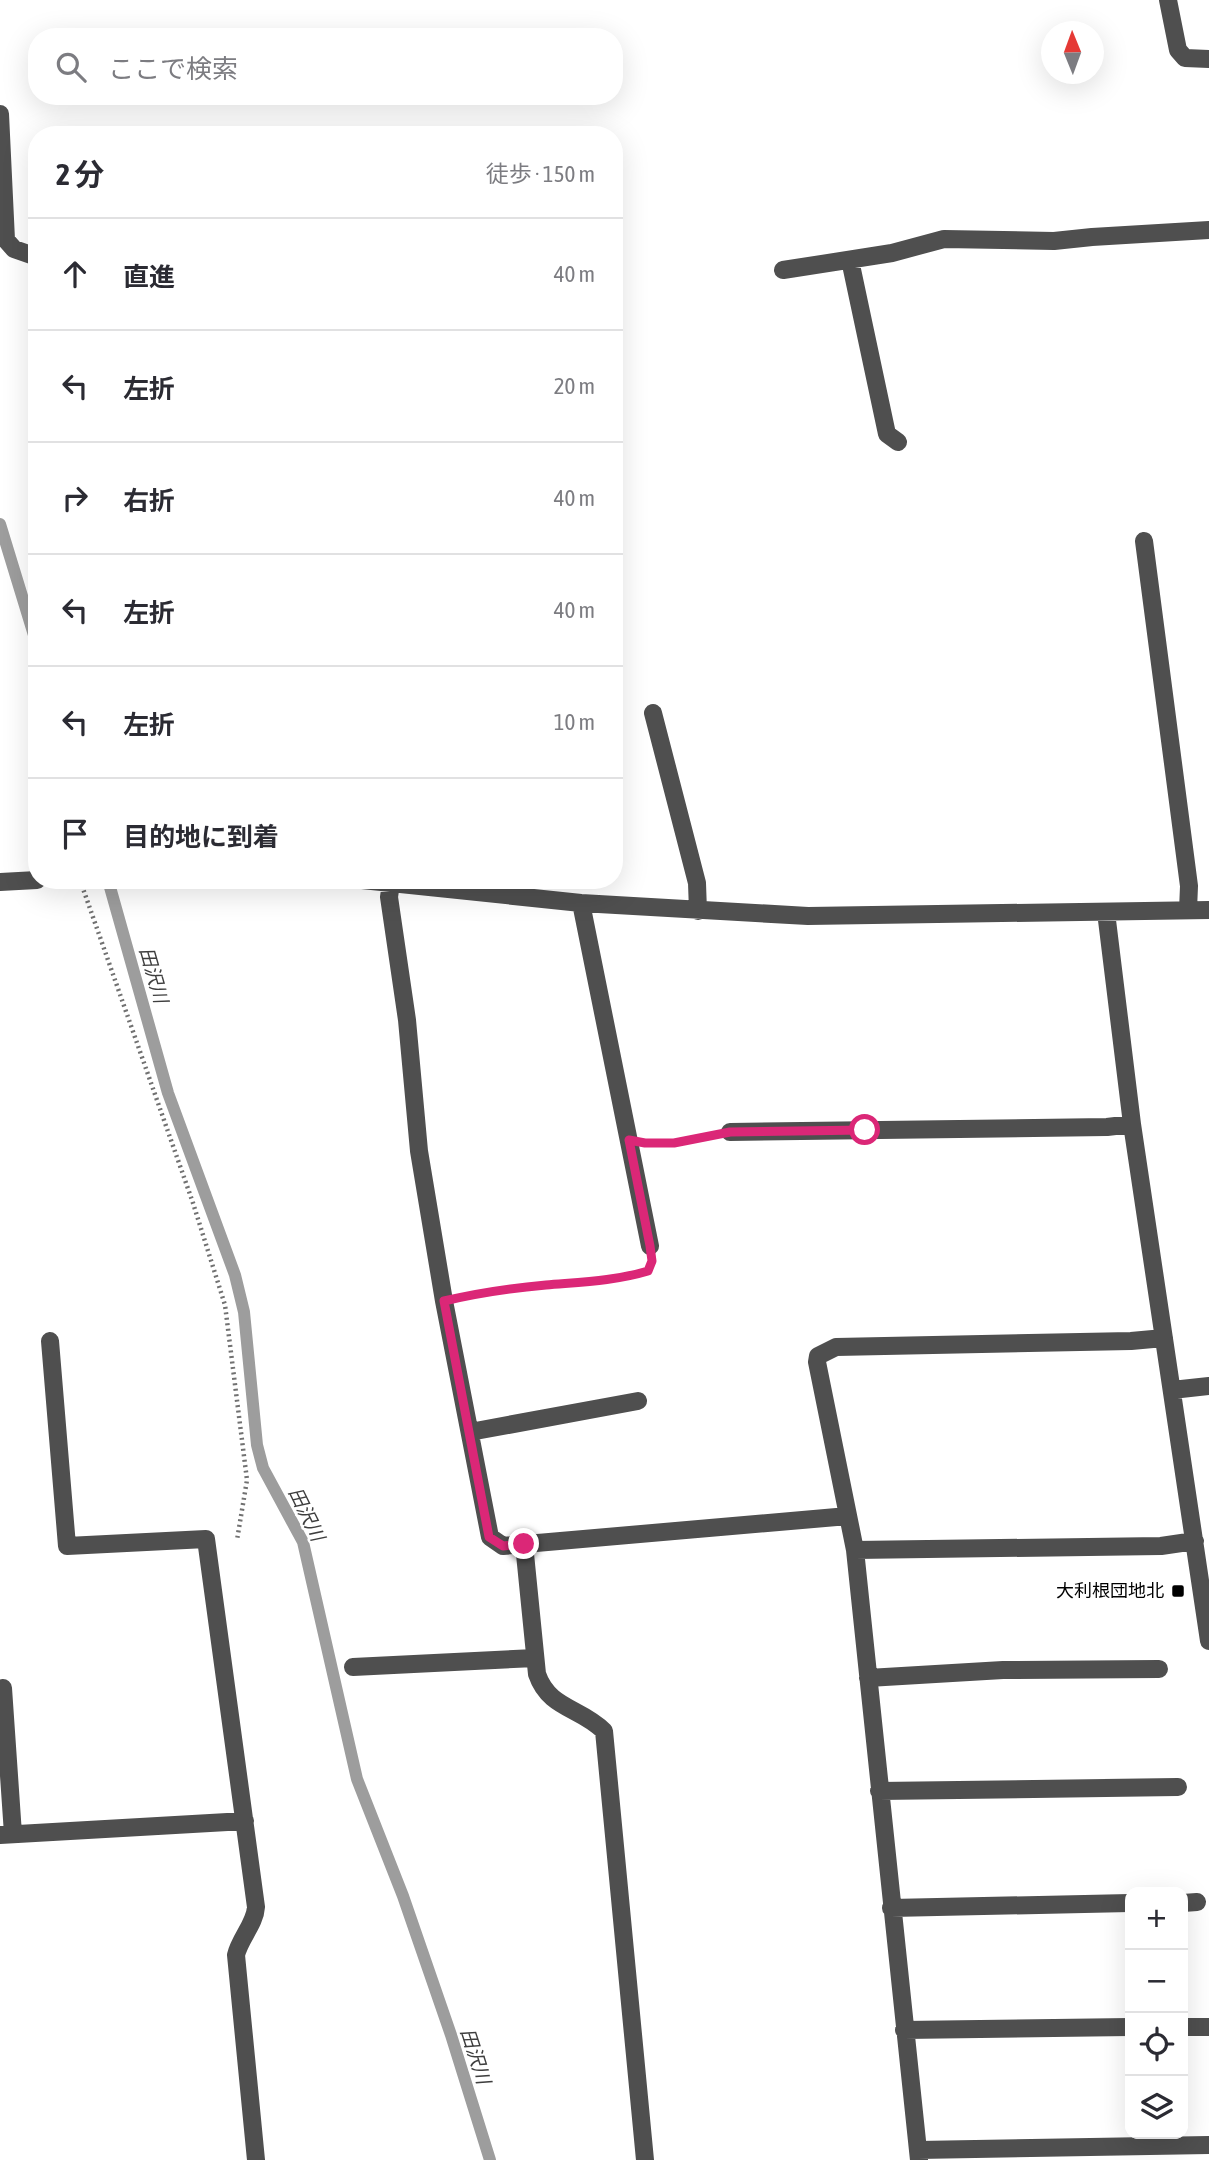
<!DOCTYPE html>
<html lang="ja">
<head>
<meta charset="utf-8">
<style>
  :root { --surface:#fff; --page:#f2f2f3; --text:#2b2b33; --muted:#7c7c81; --line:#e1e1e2 }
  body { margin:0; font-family:"Asap Condensed","Noto Sans JP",sans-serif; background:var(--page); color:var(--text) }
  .controls { position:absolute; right:21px; bottom:21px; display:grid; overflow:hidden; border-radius:14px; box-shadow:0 7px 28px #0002 }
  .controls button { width:63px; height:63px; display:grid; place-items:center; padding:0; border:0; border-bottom:2px solid var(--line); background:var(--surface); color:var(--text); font:35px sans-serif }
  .compass { position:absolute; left:1041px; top:21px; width:63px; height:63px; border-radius:50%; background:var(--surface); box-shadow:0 7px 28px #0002; rotate:359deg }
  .stop { position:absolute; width:21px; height:21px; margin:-16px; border:5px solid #db2777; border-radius:50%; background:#fff }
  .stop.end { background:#db2777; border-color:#fff; box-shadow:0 2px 7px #0008 }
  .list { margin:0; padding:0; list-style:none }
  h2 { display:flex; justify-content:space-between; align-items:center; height:91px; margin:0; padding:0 28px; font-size:30px }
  h2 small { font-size:23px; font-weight:400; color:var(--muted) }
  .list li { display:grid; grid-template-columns:46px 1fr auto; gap:21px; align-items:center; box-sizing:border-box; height:112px; padding:0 28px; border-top:2px solid var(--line) }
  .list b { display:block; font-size:26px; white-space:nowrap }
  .list em { font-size:23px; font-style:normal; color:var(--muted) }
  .icon { flex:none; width:38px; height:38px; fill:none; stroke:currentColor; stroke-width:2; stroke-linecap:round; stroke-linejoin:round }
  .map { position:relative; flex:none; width:1209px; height:2160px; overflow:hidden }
  .search { position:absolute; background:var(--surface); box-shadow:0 7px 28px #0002; left:28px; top:28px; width:595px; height:77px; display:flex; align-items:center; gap:18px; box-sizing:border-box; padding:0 24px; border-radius:28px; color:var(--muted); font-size:26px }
  .panel { position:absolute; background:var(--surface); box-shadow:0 7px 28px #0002; left:28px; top:126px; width:595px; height:763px; border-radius:28px }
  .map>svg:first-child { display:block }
</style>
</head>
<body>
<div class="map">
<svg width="1209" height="2160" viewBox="0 0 1209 2160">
  <rect width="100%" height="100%" fill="#fff"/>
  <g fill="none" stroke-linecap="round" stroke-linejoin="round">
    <!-- stream -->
    <path stroke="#9d9d9d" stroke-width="12" d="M0,524l37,121
      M108,880l60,213 67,182 9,37 13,133 6,23 40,74 54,237 46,117 48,139 39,125"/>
    <!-- path -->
    <path stroke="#717171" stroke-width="4.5" stroke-dasharray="2 3.5" stroke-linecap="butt" d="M80,880l113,323 32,102 22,175 -10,60
      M659,1143l15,1 28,-6
      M471,1295l71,-10 87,-8 13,-4"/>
    <!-- minor -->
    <path stroke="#4f4f4f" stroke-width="18" d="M1168,0l10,50 7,8 24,1
      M0,114l6,126 8,9 23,8
      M850,260l37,174 11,8
      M783,270l109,-17 52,-14 110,2 38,-4 117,-7
      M1144,541l45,345 -1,24
      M653,713l44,170 1,28
      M362,880l219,23 227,13 401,-6
      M0,882l37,-2
      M391,883l-2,14 18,123 12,131 25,150 46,236 13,9 345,-30
      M581,903l69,343
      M1106,912l26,212 77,517
      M730,1132l377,-5 25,-3
      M50,1341l17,205 139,-7 50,368c-1,17 -16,31 -20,48l20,205
      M1172,1390l37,-4
      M470,1432l168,-31
      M524,1544l13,130c12,35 43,33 67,57l41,429
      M855,1550l306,-4 34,-5
      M353,1667l182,-9
      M868,1678l135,-8 156,-1
      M3,1688l10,146
      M879,1791l299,-4
      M0,1835l245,-14
      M1183,1903l14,-1
      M891,1908l239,-5
      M1183,2027h26
      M904,2030l226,-3
      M918,2150l291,-5
      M919,2160l-64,-610 -38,-188 1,-6 18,-9 295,-6 33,-3"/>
  </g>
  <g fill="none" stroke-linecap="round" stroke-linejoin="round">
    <!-- route -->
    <path stroke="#db2777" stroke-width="9" d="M524,1544l-21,2 -14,-9 -45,-236c34,-8 68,-13 102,-16 34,-3 69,-4 102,-14l4,-10 -2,-15 -21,-106 16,3h29l56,-11 135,-2"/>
  </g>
  <!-- markers -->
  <rect fill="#000" stroke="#fff" stroke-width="2.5" x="1171" y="1584" width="14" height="14" rx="3.5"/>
  <g text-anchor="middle" stroke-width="5" stroke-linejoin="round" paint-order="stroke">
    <!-- poi labels -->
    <g font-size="18" fill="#000" stroke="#fff" text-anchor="end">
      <text x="1164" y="1597">大利根団地北</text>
    </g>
    <!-- water labels -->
    <g font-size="19" font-style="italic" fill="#3e3e3e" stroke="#fff">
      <text transform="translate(154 975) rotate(74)" y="7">田沢川</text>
      <text transform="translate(307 1514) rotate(64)" y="7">田沢川</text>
      <text transform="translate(476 2056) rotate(72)" y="7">田沢川</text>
    </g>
  </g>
</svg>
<div class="controls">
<button>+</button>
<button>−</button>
<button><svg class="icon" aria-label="locate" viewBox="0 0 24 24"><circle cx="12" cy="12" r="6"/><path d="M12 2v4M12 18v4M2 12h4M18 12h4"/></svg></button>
<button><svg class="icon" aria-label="layers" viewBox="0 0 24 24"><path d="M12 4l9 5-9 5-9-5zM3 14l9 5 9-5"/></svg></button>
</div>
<svg class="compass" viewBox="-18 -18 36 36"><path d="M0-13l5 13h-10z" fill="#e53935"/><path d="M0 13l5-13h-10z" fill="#7c7c81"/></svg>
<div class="stop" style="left:865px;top:1130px"></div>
<div class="stop end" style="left:524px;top:1544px"></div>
<div class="search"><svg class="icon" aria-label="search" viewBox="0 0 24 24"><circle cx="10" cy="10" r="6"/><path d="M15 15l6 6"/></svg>ここで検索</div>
<section class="panel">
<h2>2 分<small>徒歩 · 150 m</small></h2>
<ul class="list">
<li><svg class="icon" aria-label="ahead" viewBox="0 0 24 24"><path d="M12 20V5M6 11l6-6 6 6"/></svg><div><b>直進</b></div><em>40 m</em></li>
<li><svg class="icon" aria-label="left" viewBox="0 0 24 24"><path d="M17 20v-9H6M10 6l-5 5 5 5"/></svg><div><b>左折</b></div><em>20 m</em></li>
<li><svg class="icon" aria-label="right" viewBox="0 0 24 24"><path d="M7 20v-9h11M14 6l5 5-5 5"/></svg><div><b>右折</b></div><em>40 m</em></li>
<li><svg class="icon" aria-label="left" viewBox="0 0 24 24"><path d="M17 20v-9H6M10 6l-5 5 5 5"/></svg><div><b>左折</b></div><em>40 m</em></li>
<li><svg class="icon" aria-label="left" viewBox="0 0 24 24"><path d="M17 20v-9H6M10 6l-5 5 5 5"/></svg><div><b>左折</b></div><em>10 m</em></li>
<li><svg class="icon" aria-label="arrive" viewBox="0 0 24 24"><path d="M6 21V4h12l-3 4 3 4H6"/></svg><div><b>目的地に到着</b></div></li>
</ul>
</section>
</div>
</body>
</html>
